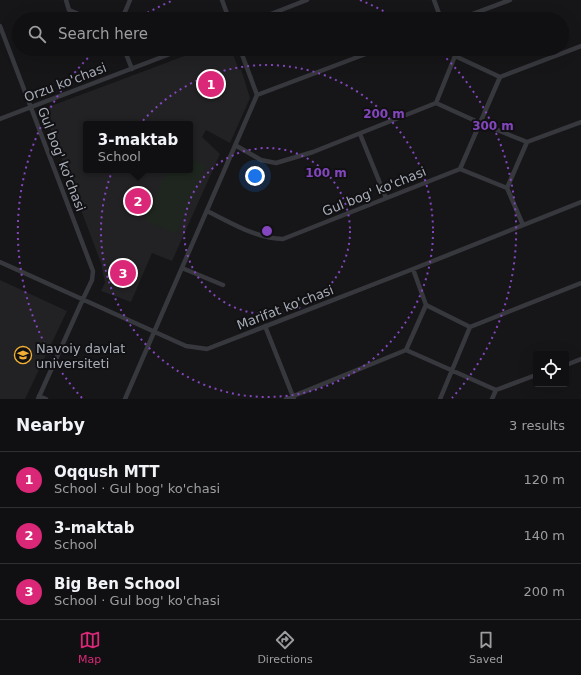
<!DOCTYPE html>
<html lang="en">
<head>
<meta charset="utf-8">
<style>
  :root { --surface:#101012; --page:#1e1e20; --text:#f1f3f6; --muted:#9c9d9f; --line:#303032; --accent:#db2777 }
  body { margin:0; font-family:"DejaVu Sans",sans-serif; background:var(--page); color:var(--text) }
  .controls { position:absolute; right:12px; bottom:12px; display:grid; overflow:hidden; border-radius:4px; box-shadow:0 4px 16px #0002 }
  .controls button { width:36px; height:36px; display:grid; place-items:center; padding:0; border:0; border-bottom:1px solid var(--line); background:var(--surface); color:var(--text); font:20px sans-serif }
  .you { position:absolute; left:255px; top:176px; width:14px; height:14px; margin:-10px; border:3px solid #fff; border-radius:50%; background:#1a73e8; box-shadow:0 0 0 6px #1a73e833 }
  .badge { display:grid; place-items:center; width:26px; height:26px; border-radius:50%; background:var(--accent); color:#fff; font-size:13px; font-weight:700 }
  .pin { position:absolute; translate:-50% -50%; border:2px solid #fff; box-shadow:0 1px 4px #0006 }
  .popup { position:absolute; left:83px; top:121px; width:110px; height:52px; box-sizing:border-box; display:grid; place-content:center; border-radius:4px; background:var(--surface); filter:drop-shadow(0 1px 3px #0005); font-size:13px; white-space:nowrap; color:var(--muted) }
  .popup b { font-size:15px; color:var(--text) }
  .popup::after { content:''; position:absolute; left:50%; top:100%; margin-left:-8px; border:8px solid transparent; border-top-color:var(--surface) }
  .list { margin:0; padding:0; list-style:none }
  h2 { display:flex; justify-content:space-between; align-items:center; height:52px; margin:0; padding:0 16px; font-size:17px }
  h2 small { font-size:13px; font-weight:400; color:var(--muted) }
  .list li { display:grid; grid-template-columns:26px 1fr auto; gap:12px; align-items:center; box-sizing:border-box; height:56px; padding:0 16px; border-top:1px solid var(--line) }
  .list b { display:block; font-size:15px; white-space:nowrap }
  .list p { margin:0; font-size:13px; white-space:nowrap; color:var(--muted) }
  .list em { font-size:13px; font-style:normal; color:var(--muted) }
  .icon { flex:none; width:22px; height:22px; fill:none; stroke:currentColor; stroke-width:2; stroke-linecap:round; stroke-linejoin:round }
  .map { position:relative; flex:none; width:581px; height:399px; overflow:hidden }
  .search { position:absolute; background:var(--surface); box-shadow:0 4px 16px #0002; left:12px; right:12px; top:12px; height:44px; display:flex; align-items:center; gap:10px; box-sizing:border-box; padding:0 14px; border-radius:22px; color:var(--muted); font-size:15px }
  .sheet { height:220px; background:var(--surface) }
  nav { display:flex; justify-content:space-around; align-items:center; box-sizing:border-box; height:56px; border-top:1px solid var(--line); background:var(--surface); font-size:11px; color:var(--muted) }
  nav a { display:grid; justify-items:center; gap:2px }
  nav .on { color:var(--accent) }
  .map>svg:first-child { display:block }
</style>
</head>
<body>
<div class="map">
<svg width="581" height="399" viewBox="0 0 581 399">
  <rect width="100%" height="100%" fill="#161618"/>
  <!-- built -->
  <path fill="#222225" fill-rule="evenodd" d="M203,49h28l8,21 2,-1 9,29 -20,45 -24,-13 -4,7 18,17 -48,107 -20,-8 -21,49 -30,-11 4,-8 -4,-20 -58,-154zM86,124h104v46h-104z
    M0,280l67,31 -42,88h-25z"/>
  <!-- green -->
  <path fill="#1e261f" d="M190,159l16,7 -30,68 -31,-14 22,-50h23z"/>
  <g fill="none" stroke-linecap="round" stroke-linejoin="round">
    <!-- street -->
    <path stroke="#37383d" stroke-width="4.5" d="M66,0l3,10 22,9
      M222,0l7,19
      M434,0l7,19
      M122,19l8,-19
      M258,19l49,-19
      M459,19l51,-19
      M0,26l93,245 -1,9 -9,19 -45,100
      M124,49l8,20
      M455,56l45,21
      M500,77l81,-31
      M257,95l122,-46
      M436,103l44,20 47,19
      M436,103l19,-47 -3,-7
      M0,119l183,-70
      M360,134l26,64
      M527,142l54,-20
      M235,145l26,15 15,3 37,-11 123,-49
      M460,169l40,-92
      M460,169l47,19 16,37
      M507,188l20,-46
      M207,211c23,11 50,28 76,28l177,-70
      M0,262l186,84 21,3 206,-80 168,-67
      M182,268l41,17
      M426,305l44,22
      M265,326l29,73
      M470,327l111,-44
      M406,350l90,40
      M406,350l20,-45 -13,-36
      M566,365l15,-6
      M496,390l40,-15
      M39,396l7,3
      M125,399l132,-304 -17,-46
      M286,399l120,-49
      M440,399l30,-72
      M492,399l4,-9"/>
  </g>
  <!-- distance rings -->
  <g fill="none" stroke="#8446be" stroke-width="2" stroke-dasharray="2 4">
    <circle cx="267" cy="231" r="83"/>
    <circle cx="267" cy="231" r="166"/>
    <path d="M82 398A249 249 0 0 1 96 50M137 19A249 249 0 0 1 174 0M360 0A249 249 0 0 1 397 19M438 50A249 249 0 0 1 452 398"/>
  </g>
  <!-- icons -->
  <defs>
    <g id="university-ring" transform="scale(0.9)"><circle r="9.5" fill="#111113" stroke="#f2b134" stroke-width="1.5"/><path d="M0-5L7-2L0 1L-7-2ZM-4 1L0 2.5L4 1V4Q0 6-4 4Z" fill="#f2b134"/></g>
  </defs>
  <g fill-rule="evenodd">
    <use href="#university-ring" x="23" y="355"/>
  </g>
  <g text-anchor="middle" stroke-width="4" stroke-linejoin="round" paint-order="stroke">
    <!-- street labels -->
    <g font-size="13" fill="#a8adb8" stroke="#111113">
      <text transform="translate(65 82) rotate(-21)" y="5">Orzu ko'chasi</text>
      <text transform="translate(62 159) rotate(69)" y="5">Gul bog' ko'chasi</text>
      <text transform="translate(374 191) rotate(-22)" y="5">Gul bog' ko'chasi</text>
      <text transform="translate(285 307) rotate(-21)" y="5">Marifat ko'chasi</text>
    </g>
    <!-- poi labels -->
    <g font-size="13" fill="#a8adb8" stroke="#111113" text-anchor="start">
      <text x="36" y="353">Navoiy davlat<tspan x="36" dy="15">universiteti</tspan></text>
    </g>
  </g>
  <circle cx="267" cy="231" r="6" fill="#8446be" stroke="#111113" stroke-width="2"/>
  <g font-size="12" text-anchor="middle" font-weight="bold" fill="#8446be" stroke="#111113" stroke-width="4" stroke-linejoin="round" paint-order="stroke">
    <text x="384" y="118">200 m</text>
    <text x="493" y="130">300 m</text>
    <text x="326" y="177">100 m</text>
  </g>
</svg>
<div class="controls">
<button><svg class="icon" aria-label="locate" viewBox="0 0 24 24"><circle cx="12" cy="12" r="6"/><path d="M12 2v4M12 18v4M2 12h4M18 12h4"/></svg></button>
</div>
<div class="you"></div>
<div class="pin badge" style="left:211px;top:84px">1</div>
<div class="pin badge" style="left:138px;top:201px">2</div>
<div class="popup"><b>3-maktab</b>School</div>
<div class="pin badge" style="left:123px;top:273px">3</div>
<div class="search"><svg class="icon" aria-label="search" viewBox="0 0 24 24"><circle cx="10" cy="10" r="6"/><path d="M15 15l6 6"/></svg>Search here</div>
</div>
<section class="sheet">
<h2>Nearby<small>3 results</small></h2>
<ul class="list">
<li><span class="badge">1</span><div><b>Oqqush MTT</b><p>School · Gul bog' ko'chasi</p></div><em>120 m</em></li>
<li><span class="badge">2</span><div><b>3-maktab</b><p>School</p></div><em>140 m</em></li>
<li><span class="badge">3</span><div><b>Big Ben School</b><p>School · Gul bog' ko'chasi</p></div><em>200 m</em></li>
</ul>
</section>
<nav>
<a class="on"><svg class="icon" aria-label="map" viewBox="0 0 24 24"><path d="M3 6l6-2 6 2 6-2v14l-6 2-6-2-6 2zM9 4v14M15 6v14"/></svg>Map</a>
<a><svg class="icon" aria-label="directions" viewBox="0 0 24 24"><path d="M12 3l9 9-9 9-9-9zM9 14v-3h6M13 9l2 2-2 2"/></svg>Directions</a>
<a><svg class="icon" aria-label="saved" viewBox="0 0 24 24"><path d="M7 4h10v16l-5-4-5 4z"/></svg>Saved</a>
</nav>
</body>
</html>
